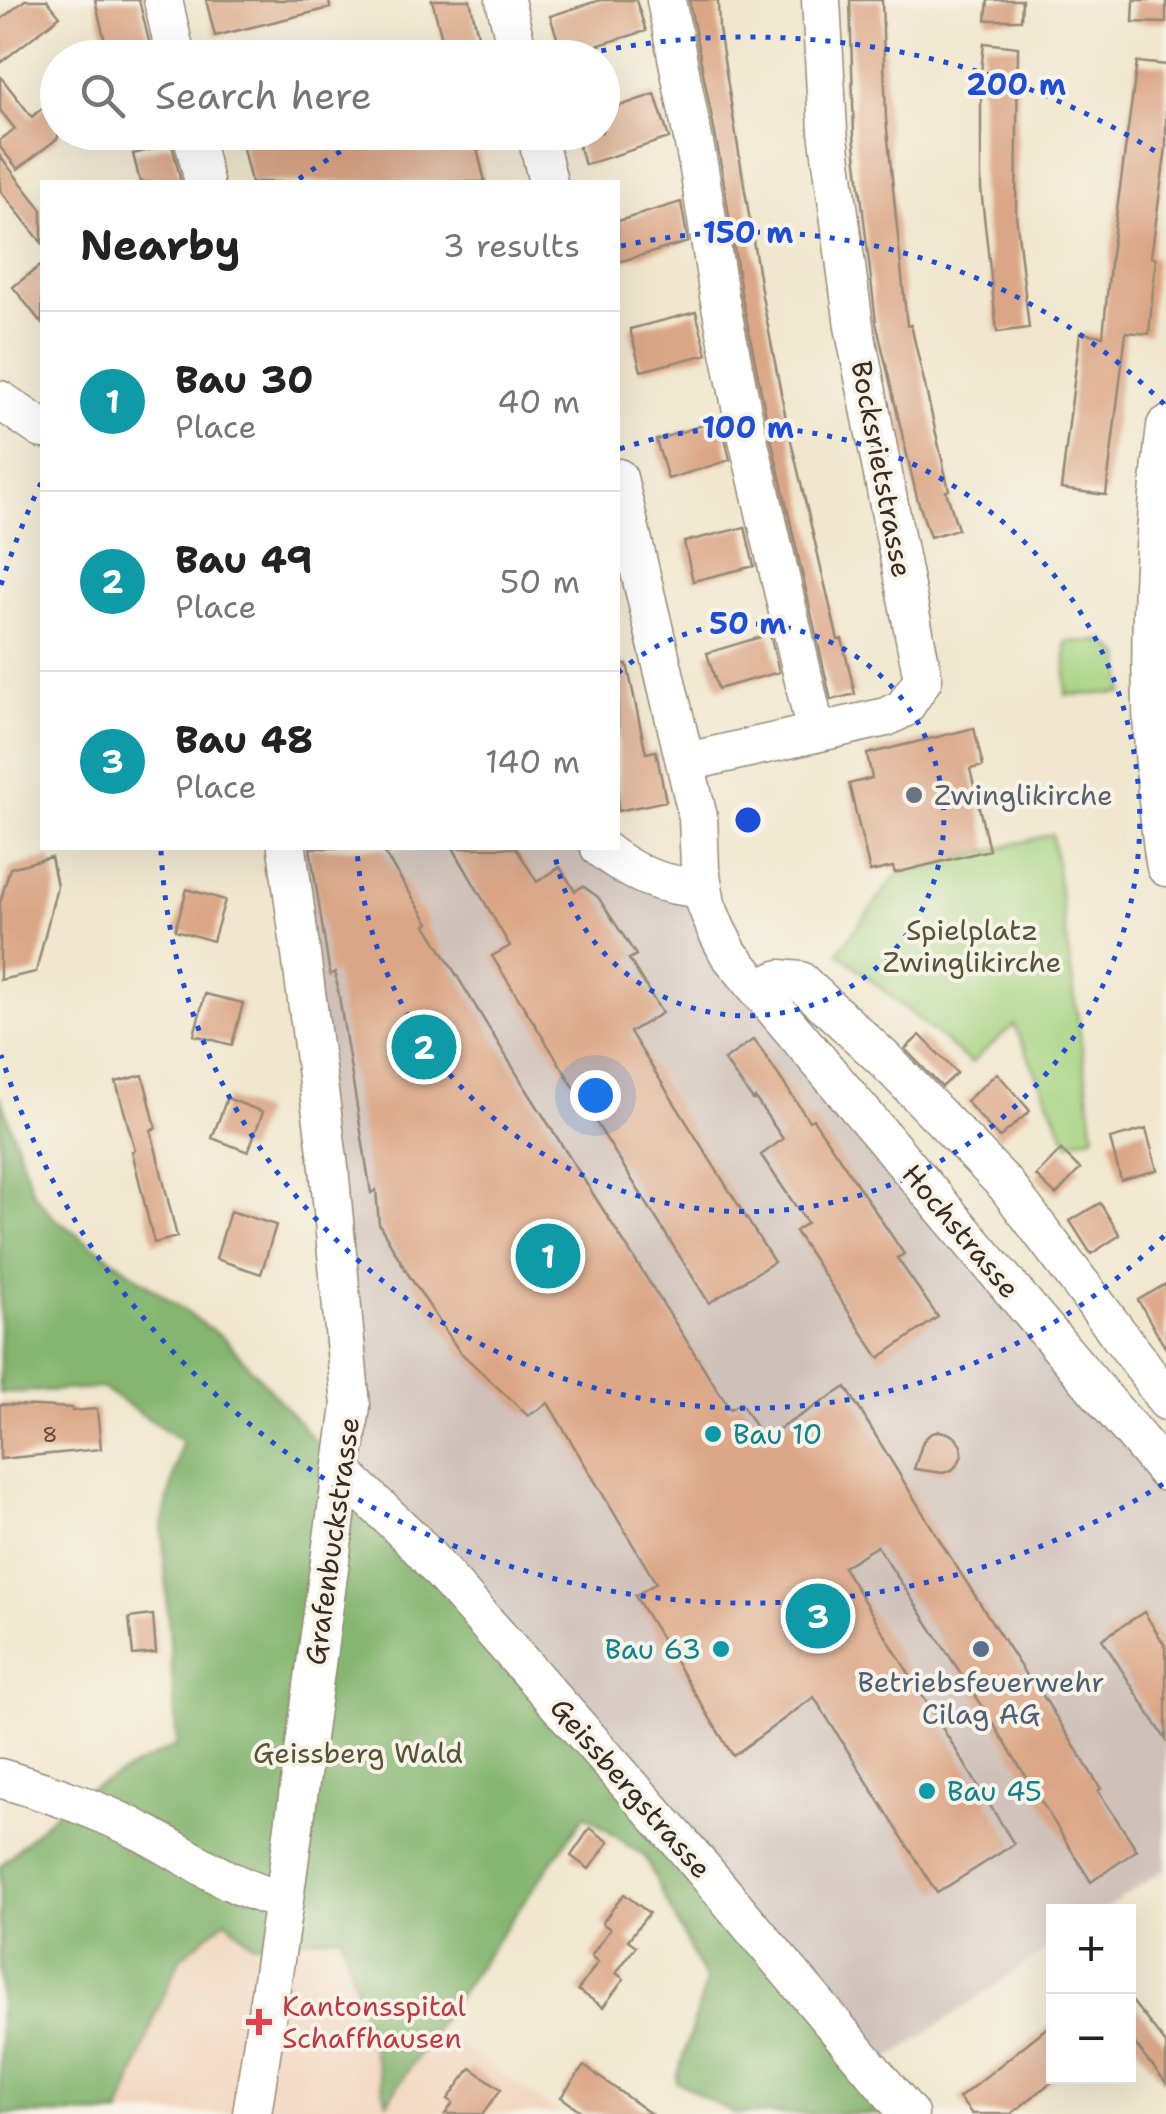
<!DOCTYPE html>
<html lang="en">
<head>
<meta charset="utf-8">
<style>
  :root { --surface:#fff; --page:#f6f6f6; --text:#222; --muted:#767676; --line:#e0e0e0; --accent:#b45309 }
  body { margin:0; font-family:"Shantell Sans",sans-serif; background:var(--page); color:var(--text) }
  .controls { position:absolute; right:30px; bottom:30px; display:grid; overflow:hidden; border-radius:0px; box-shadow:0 10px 40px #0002 }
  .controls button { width:90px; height:90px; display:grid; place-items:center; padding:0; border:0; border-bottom:2px solid var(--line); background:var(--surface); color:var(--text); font:50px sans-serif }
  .you { position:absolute; left:595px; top:1095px; width:35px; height:35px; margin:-25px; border:8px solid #fff; border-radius:50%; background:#1a73e8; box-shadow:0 0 0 15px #1a73e833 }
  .badge { display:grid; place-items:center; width:65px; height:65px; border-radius:50%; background:var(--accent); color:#fff; font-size:32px; font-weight:700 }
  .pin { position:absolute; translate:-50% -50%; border:5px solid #fff; box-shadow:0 2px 10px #0006 }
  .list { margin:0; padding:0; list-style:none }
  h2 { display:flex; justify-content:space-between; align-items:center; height:130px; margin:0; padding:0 40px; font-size:42px }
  h2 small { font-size:32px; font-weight:400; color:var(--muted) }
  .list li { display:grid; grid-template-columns:65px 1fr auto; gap:30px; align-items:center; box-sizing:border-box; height:180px; padding:0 40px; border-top:2px solid var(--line) }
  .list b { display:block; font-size:38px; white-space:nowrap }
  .list p { margin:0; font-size:32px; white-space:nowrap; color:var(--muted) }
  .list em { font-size:32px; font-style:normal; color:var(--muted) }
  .icon { flex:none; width:55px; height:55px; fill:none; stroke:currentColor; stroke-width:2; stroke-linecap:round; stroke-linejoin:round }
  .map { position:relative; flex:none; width:1166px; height:2114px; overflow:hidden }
  .search { position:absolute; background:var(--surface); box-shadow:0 10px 40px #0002; left:40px; top:40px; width:580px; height:110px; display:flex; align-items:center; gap:25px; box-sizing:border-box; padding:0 35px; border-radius:55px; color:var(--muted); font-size:38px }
  .panel { position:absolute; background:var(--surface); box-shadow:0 10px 40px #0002; left:40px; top:180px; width:580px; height:670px; border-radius:0px }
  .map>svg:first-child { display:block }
</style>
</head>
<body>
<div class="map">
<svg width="1166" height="2114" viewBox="0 0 1166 2114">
  <rect width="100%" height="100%" fill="#f7f3e8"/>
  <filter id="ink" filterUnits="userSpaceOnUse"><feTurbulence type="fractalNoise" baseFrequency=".01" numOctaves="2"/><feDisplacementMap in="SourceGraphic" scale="20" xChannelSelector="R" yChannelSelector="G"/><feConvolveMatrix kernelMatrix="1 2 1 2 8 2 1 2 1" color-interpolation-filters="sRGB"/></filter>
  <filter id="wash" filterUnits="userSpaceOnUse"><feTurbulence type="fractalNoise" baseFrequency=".0048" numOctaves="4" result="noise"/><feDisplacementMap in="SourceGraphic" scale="40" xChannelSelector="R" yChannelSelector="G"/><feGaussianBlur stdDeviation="2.25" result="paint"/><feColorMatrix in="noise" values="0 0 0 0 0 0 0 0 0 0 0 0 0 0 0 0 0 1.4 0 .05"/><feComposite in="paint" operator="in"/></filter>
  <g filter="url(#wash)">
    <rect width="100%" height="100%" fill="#f0e7ce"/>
    <!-- built -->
    <path fill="#f2d5bd" d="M226,1919l27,25 88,-10 46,167 48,-73 123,86h-438l35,-98 25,-58z"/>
    <!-- industrial -->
    <path fill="#cfc1ba" d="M287,848h313l106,56 460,568v396l-64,43 -48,1 -1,33 -181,126 -530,-599z"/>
    <!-- green -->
    <path fill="#a6d482" stroke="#707f50" stroke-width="2.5" d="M1104,641l18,15 1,37 -57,2v-53z
      M1052,834l42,301 -26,8 -54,-118 -43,38 -133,-111 58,-76z"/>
    <!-- forest -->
    <path fill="#84b670" stroke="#607047" stroke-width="2.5" d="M0,1096l33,96 21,26 172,122 683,774h-175l-58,-33 30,-99 -61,-125 -60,-42 -150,213 -48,75 -46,-168 -88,9 -27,-24 -46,38 -25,58 -35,98h-120v-248l70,-67 107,-54 -15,-219 20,-85 -80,-53 -102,5z"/>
    <g id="blocks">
      <!-- building -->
      <path fill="#dba685" d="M25,0h22l13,16 -60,47v-43z
        M95,0h44l14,58h-44z
        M206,0h123l1,8 -115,28z
        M432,0h38l13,58h-36z
        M600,0h36l10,31 -83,25 -13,-40z
        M689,0h29l1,29 24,149 19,118 25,128 51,216 4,-1 13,55 -24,6 -65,-284 -25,-124 -20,-127z
        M850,0h32l4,119 21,207 4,-1 38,165 -3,1 12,38 -28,8 -13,-39 -41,-176 -22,-186z
        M988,0h34l-1,20h-35z
        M1134,0h32v23l-33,-1z
        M984,43l34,4 -2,168 13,113 -32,4 -16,-143v-117z
        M1137,62l29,3v83l-15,109 5,1 -7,76 -23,-2 -20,163 -45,-6 19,-156 23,3 8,-82z
        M0,76l32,41 26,-23v44l-40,31 -18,-22v-7l15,-11 -15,-19z
        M655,94l14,44 -84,27 -11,-33h28v-20z
        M239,132h234l12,50h-234z
        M172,144l9,38h-41l-7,-28z
        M0,156l42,54v33l-42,-53z
        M681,202l7,40 -70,20v-41z
        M42,264v60l-29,-37z
        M696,312l11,42 -66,17 -11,-42z
        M721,419l9,41 -62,19 -12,-39z
        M745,527l9,39 -61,15 -9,-39z
        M770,634l9,38 -61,17 -11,-36z
        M627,664l19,89 10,-2 10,50 -48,10v-146z
        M974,728l9,38 -13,3 19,81 -94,23 -2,-6 -23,5 -21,-88 23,-6 -5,-24z
        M310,848h71l48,75 -3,2 97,159 207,325 11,-6 22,36 83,-52 96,157 87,136 3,-2 69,111 -3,2 39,59 -46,32 -108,-175 -106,-161 -34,21 171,277 -77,49 -123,-196 -81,59 -98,-160 21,-13 -108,-180 -20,13 -69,-65 -51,-77 -29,-50 -3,-34 -5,3 -36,-221 -5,3z
        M453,848h63l21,34 23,-15 15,24 8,-5 15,11 38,58 -7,4 33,54 -32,19 144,230 -65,41 -217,-347 18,-10z
        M51,857l6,29 -21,86 -36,8v-77l10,-35z
        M187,889l38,11 -12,41 -38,-11z
        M205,994l38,9 -11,42 -38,-10z
        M920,1035l37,38 -15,14 -37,-38z
        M754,1039l55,82 4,-2 52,77 39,58 -7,4 41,59 -59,41 -84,-127 12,-8 -46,-68 22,-16 -28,-41 -2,2 -29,-40z
        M997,1073l33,38 -31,27 -33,-37z
        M143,1075l13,53 -5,2 26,107 -23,6 -22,-92 3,-1 -19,-68z
        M227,1098l36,14 -15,40 -36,-14z
        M1146,1129l11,41 -36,10 -11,-41z
        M1061,1150l19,19 -24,26 -20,-19z
        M1100,1203l20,32 -29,19 -21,-33z
        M230,1211l46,14 -15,49 -45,-15z
        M1166,1284v65l-28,-49z
        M0,1404l72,4v3l25,-2 4,40 -101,10z
        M939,1431l9,2 8,5 5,8 1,9 -4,9 -6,6 -9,3 -29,-4 9,-28 7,-7z
        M1144,1612l22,35v93l-64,-101z
        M153,1615l3,38 -23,2 -4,-37z
        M590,1828l19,14 -20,27 -18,-13z
        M624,1894l25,19 -21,27 8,6 -20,27 8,6 -21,28 -25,-17 20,-28 -7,-6 19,-27 -8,-6z
        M1128,1996l38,48v39l-38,-48z
        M1054,2022v58l-43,34h-39l-13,-16z
        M584,2066l67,48h-66l-24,-17z
        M471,2068l30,21 -18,25h-38l8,-11 -5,-4z"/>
    </g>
  </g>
  <g filter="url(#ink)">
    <use href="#blocks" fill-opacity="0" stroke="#968876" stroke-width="2.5"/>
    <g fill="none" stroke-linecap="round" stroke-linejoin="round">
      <!-- minor casing -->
      <g stroke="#968876" stroke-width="41">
        <path id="minor" d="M163,0l13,58
          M505,0l14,58
          M666,0l33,169 20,127 25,125 72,312
          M192,132l12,50
          M536,132l12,50
          M0,400l42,29
          M1166,426c-14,123 -20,242 -9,366 3,25 4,50 9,75
          M618,478l80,339 2,52 6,35 10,25 13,25 29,35 408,483
          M687,762l199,-45 18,-9 19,-29 -69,-353 -26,-195 -7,-131
          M600,848c33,26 60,38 103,40
          M758,989l22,-10 20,2 86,80 120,124 136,180 24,36
          M342,1472l71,68 274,310 222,264
          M0,1778c50,15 98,31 144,55 46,24 89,57 140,67
          M252,2114l32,-214 67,-494 -22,-239 -42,-319"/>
      </g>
      <!-- minor -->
      <use href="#minor" stroke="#fff" stroke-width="38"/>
    </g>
  </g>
  <!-- distance rings -->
  <g fill="none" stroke="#1d4ed8" stroke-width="5" stroke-dasharray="5 10">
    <path d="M618 673A196 196 0 1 1 554 849"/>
    <path d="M620 449A392 392 0 1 1 357 851"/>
    <path d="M1164 1236A588 588 0 0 1 161 851M621 246A588 588 0 0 1 1164 404"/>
    <path d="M1163 1484A783 783 0 0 1 1 1055M1 585A783 783 0 0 1 41 483M299 179A783 783 0 0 1 368 135M572 57A783 783 0 0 1 1163 156"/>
  </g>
  <!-- markers -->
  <circle fill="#6b7280" stroke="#f7f3e8" stroke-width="4" cx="914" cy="795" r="10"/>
  <g fill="#0f9aa8" stroke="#f7f3e8" stroke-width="4">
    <circle cx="713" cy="1434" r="10"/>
    <circle cx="721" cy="1649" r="10"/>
    <circle cx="927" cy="1791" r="10"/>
  </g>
  <circle fill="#5c6f8a" stroke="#f7f3e8" stroke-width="4" cx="981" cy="1649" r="10"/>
  <path fill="#e0444e" stroke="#f7f3e8" stroke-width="4" d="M254 2007h10v10h10v10h-10v10h-10v-10h-10v-10h10z"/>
  <g text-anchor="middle" stroke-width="8" stroke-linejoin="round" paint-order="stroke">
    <!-- number labels -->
    <g font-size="22" fill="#634938">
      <text x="50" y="1442">8</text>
    </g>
    <!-- street labels -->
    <g font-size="28" fill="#3b2a1e" stroke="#f7f3e8">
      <text transform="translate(882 469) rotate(79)" y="10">Bocksrietstrasse</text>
      <text transform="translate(961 1231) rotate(50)" y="10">Hochstrasse</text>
      <text transform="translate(332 1541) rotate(-82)" y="10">Grafenbuckstrasse</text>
      <text transform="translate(631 1788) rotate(49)" y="10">Geissbergstrasse</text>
    </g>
    <!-- worship labels -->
    <g font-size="28" fill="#5b616d" stroke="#f7f3e8" text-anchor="start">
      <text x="934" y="805">Zwinglikirche</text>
    </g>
    <!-- park labels -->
    <g font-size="28" fill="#565437" stroke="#f7f3e8">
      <text x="972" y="940">Spielplatz<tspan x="972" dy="32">Zwinglikirche</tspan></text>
      <text x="358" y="1763">Geissberg Wald</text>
    </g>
    <!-- culture labels -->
    <g font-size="28" fill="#0d838f" stroke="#f7f3e8" text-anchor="start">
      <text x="733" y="1444">Bau 10</text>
      <text x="701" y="1659" text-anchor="end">Bau 63</text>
      <text x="947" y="1801">Bau 45</text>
    </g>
    <!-- service labels -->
    <g font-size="28" fill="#4e5e75" stroke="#f7f3e8">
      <text x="981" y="1692">Betriebsfeuerwehr<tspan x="981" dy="32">Cilag AG</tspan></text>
    </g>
    <!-- health labels -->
    <g font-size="28" fill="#be3a42" stroke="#f7f3e8" text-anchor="start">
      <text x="282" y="2016">Kantonsspital<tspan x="282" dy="32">Schaffhausen</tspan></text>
    </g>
  </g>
  <circle cx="748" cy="820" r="15" fill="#1d4ed8" stroke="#f7f3e8" stroke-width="5"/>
  <g font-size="30" text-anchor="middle" font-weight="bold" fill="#1d4ed8" stroke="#f7f3e8" stroke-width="8" stroke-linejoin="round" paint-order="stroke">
    <text x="1016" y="95">200 m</text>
    <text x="748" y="243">150 m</text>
    <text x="748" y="438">100 m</text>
    <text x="748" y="634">50 m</text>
  </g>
</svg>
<div class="controls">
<button>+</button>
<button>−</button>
</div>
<div class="you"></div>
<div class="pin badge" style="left:548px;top:1256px;background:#0f9aa8">1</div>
<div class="pin badge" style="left:424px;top:1047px;background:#0f9aa8">2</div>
<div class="pin badge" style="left:818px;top:1616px;background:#0f9aa8">3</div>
<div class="search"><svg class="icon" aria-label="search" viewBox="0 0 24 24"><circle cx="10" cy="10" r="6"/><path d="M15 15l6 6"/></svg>Search here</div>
<section class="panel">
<h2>Nearby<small>3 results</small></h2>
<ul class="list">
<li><span class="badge" style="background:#0f9aa8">1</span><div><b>Bau 30</b><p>Place</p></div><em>40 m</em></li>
<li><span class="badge" style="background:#0f9aa8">2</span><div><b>Bau 49</b><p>Place</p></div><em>50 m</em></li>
<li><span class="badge" style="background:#0f9aa8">3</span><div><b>Bau 48</b><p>Place</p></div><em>140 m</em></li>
</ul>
</section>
</div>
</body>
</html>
